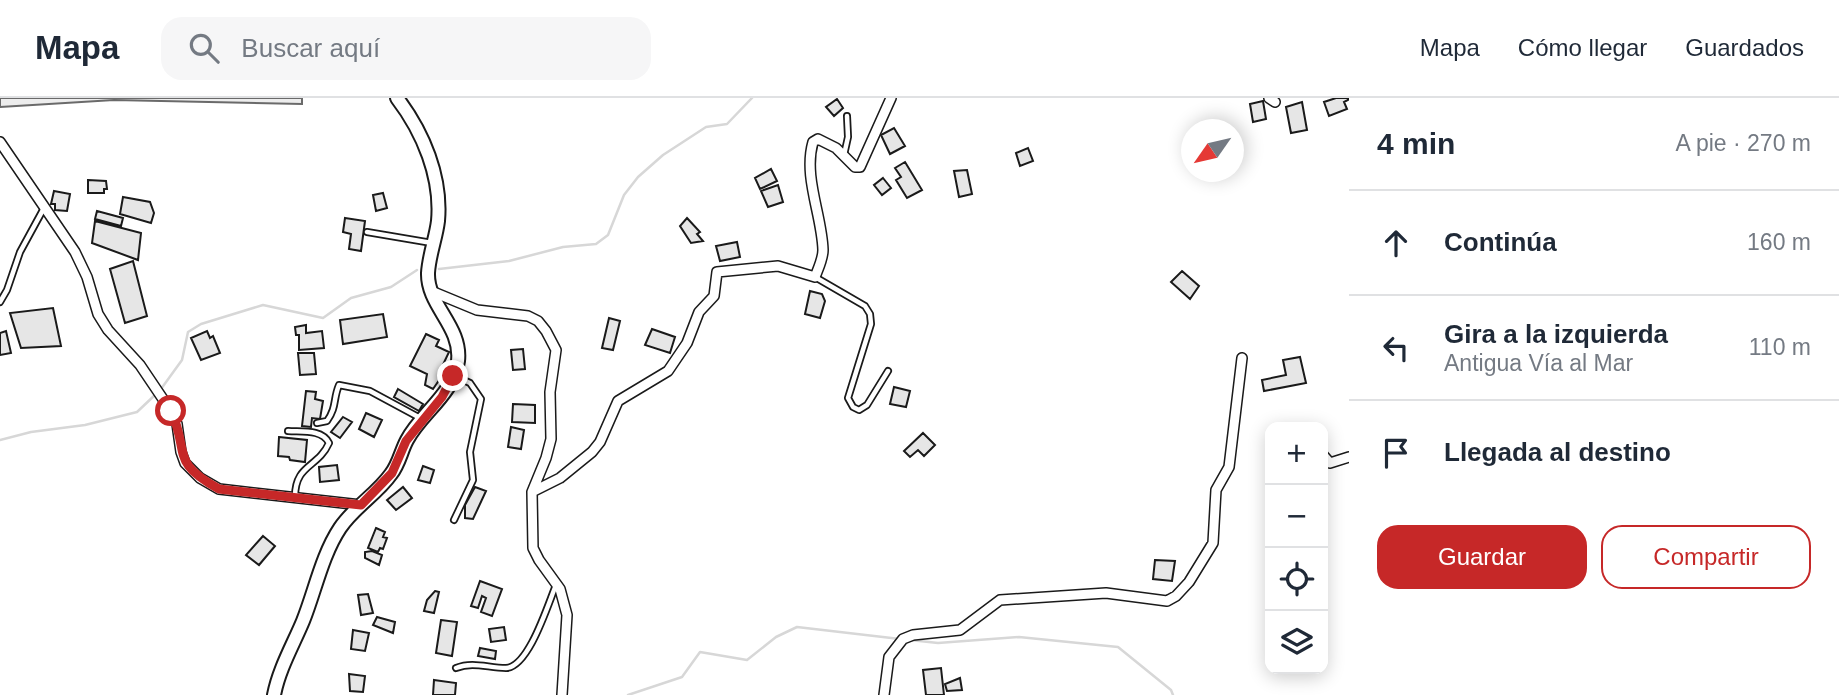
<!DOCTYPE html>
<html lang="es">
<head>
<meta charset="utf-8">
<style>
  :root { --surface:#fff; --page:#f6f6f7; --text:#1f2937; --muted:#747a83; --line:#e0e1e3; --accent:#c62828 }
  body { margin:0; font-family:Helvetica,sans-serif; background:var(--page); color:var(--text) }
  .controls { position:absolute; right:21px; bottom:21px; display:grid; overflow:hidden; border-radius:14px; box-shadow:0 4px 18px #0003 }
  .controls button { width:63px; height:63px; display:grid; place-items:center; padding:0; border:0; border-bottom:2px solid var(--line); background:var(--surface); color:var(--text); font:35px sans-serif }
  .compass { position:absolute; left:1181px; top:21px; width:63px; height:63px; border-radius:50%; background:var(--surface); box-shadow:0 4px 18px #0003; rotate:236deg }
  .stop { position:absolute; width:21px; height:21px; margin:-16px; border:5px solid #c62828; border-radius:50%; background:#fff }
  .stop.end { background:#c62828; border-color:#fff; box-shadow:0 2px 7px #0008 }
  .list { margin:0; padding:0; list-style:none }
  h2 { display:flex; justify-content:space-between; align-items:center; height:91px; margin:0; padding:0 28px; font-size:30px }
  h2 small { font-size:23px; font-weight:400; color:var(--muted) }
  .list li { display:grid; grid-template-columns:46px 1fr auto; gap:21px; align-items:center; box-sizing:border-box; height:105px; padding:0 28px; border-top:2px solid var(--line) }
  .list b { display:block; font-size:26px; white-space:nowrap }
  .list p { margin:0; font-size:23px; white-space:nowrap; color:var(--muted) }
  .list em { font-size:23px; font-style:normal; color:var(--muted) }
  .actions { display:flex; gap:14px; padding:21px 28px }
  .actions a { flex:1; padding:16px 0; border:2px solid var(--accent); border-radius:21px; text-align:center; font-size:24px; color:var(--accent) }
  .actions .main { background:var(--accent); color:#fff }
  .icon { flex:none; width:38px; height:38px; fill:none; stroke:currentColor; stroke-width:2; stroke-linecap:round; stroke-linejoin:round }
  .map { position:relative; flex:none; width:1349px; height:597px; overflow:hidden }
  header { display:flex; align-items:center; gap:42px; box-sizing:border-box; height:98px; padding:0 35px; background:var(--surface); border-bottom:2px solid var(--line) }
  header strong { font-size:33px }
  nav { display:flex; gap:38px; margin-inline-start:auto; font-size:24px }
  .search { width:490px; height:63px; background:var(--page); display:flex; align-items:center; gap:18px; box-sizing:border-box; padding:0 24px; border-radius:21px; color:var(--muted); font-size:26px }
  main { display:flex }
  aside { flex:1; background:var(--surface) }
  .map>svg:first-child { display:block }
</style>
</head>
<body>
<header>
<strong>Mapa</strong>
<div class="search"><svg class="icon" aria-label="search" viewBox="0 0 24 24"><circle cx="10" cy="10" r="6"/><path d="M15 15l6 6"/></svg>Buscar aquí</div>
<nav><a>Mapa</a><a>Cómo llegar</a><a>Guardados</a></nav>
</header>
<main>
<div class="map">
<svg width="1349" height="597" viewBox="0 0 1349 597">
  <rect width="100%" height="100%" fill="#fff"/>
  <!-- built -->
  <path fill="#ededed" stroke="#6a6a6a" stroke-width="2" d="M0,0h302v6l-188,-4 -114,7z"/>
  <g fill="none" stroke-linecap="round" stroke-linejoin="round">
    <!-- stream -->
    <path stroke="#d7d7d7" stroke-width="2.5" d="M439,171l70,-8 54,-14 33,-3 12,-9 16,-40 14,-18 25,-22 43,-28 21,-3 25,-26
      M161,291l21,-29 6,-28 13,-8 62,-19 60,13 28,-20 40,-11 26,-17
      M0,342l31,-8 54,-7 52,-13 19,-18
      M910,542l28,3 81,-6 99,10 53,43 2,5
      M628,597l54,-18 18,-25 47,8 29,-23 21,-10 103,12"/>
  </g>
  <!-- building -->
  <path fill="#e6e6e6" stroke="#1a1a1a" stroke-width="2" d="M1336,0h12v2l-4,2 3,7 -18,7 -5,-14z
    M837,1l6,9 -9,8 -8,-9z
    M1263,3l3,18 -13,3 -3,-18z
    M1302,4l5,28 -16,3 -5,-26z
    M894,30l11,18 -15,8 -9,-19z
    M1028,50l5,13 -13,5 -4,-13z
    M905,64l17,28 -15,8 -11,-18 5,-3 -6,-9z
    M771,71l6,12 -17,8 -5,-11z
    M967,72l5,24 -13,3 -5,-26z
    M883,80l8,10 -9,7 -8,-10z
    M88,82l18,1 1,8h-3v4h-16z
    M778,87l5,17 -15,5 -7,-16z
    M54,93l16,3 -3,17 -12,-1v-6h-4z
    M383,95l4,15 -11,3 -3,-16z
    M123,99l27,5 4,11 -3,10 -31,-9z
    M97,113l26,7 -2,8 -26,-7z
    M345,120l20,3 -4,30 -12,-2 2,-15 -8,-2z
    M687,120l13,14 -3,2 6,7 -12,2 -11,-17z
    M95,123l46,12 -3,27 -46,-17z
    M737,144l3,15 -20,4 -4,-15z
    M133,163l14,55 -22,7 -15,-54z
    M1182,173l17,15 -9,13 -19,-17z
    M810,193l12,3 3,7 -5,17 -15,-4z
    M53,210l8,38 -40,2 -11,-35z
    M383,216l4,23 -44,7 -3,-24z
    M609,220l11,3 -7,29 -11,-2z
    M306,227v8l16,-2 2,17 -25,2v-15h-3l-1,-8z
    M652,231l23,8 -5,16 -25,-8z
    M6,233l5,22 -11,2v-22z
    M207,233l3,7 3,-2 7,17 -19,7 -10,-22z
    M426,236l13,6 -3,6 13,6 -9,19 4,2 -11,16 -8,-4 2,-11 -17,-8z
    M523,251l2,20 -12,1 -2,-20z
    M298,255h16l2,21 -16,1z
    M1300,259l6,26 -42,8 -2,-11 24,-5 -3,-15z
    M894,289l16,4 -4,16 -16,-3z
    M398,291l25,15 -4,7 -25,-14z
    M306,293l10,1 -1,7 8,2 -3,18 -8,-1 -1,9 -9,-1z
    M513,306l22,1v18l-23,-1z
    M366,315l16,7 -8,17 -15,-8z
    M343,319l9,5 -12,16 -9,-6z
    M511,329l13,3 -3,19 -13,-2z
    M923,335l12,12 -11,11 -6,-6 -8,7 -6,-6z
    M279,339l28,3 -2,22 -15,-2 -1,-3 -11,-1z
    M337,367l2,15 -19,2 -1,-15z
    M423,368l11,4 -4,13 -12,-3z
    M403,389l9,11 -16,12 -9,-10z
    M475,389l11,4 -13,28 -8,-1v-13z
    M376,430l9,4 -2,5 4,1 -4,11 -3,-1 -2,4 -10,-4z
    M263,438l12,10 -16,19 -13,-10z
    M372,453l10,4 -3,10 -14,-7v-6z
    M1155,462l20,1 -3,20 -19,-2z
    M480,483l22,8 -10,27 -11,-4 5,-14 -4,-2 -4,12 -7,-2z
    M435,493l4,1 -5,21 -10,-2 3,-11z
    M368,496l5,19 -12,2 -3,-20z
    M377,519l18,5 -2,11 -20,-8z
    M441,522l16,2 -5,34 -16,-3z
    M504,529l2,13 -15,2 -2,-13z
    M353,532l16,3 -4,18 -14,-2z
    M480,550l16,3 -1,8 -17,-3z
    M941,570l3,27h-18l-3,-25z
    M349,576l16,2 -2,16 -13,-1z
    M960,580l2,12 -15,1 -2,-7z
    M434,582l22,3 -1,12h-22z"/>
  <g fill="none" stroke-linecap="round" stroke-linejoin="round">
    <!-- lane casing -->
    <g stroke="#1a1a1a" stroke-width="8">
      <path id="lane" d="M844,57l4,-18 -1,-21
        M367,134l65,11
        M815,179l50,29 5,8 1,10 -23,74 5,9 6,3 8,-5 21,-34
        M0,204l7,-12 13,-38 24,-44
        M317,325l10,-2c10,-14 6,-22 12,-36l31,6 52,28
        M288,333c14,1 34,-2 41,12 -11,25 -34,21 -34,54
        M454,422l19,-40 -3,-28 11,-53 -11,-16 -13,-6
        M456,570c17,-7 32,0 50,0 23,-1 42,-64 50,-83"/>
    </g>
    <!-- street casing -->
    <g stroke="#1a1a1a" stroke-width="12">
      <path id="street" d="M1269,0l6,4
        M0,44l75,110 12,25 11,37 10,16 32,35 31,46 6,13 4,28 4,11 15,15 19,11 142,16
        M431,193l46,19 51,6 10,5 8,10 10,19 -6,42 1,47 -5,19 -14,34 1,56 6,12 21,29 7,26 -5,80
        M1323,357l7,8 19,-6
        M532,394l28,-14 32,-26 8,-10 18,-41 50,-30 19,-28 12,-31 15,-16 3,-24 61,-6 37,11c3,-8 8,-18 8,-27 -1,-35 -20,-73 -10,-108l5,-3 18,9 19,19h5l31,-69
        M884,597l5,-38 14,-18 10,-4 47,-5 40,-30 106,-7 61,8 9,-5 13,-14 24,-39 3,-53 13,-23 13,-109"/>
    </g>
    <!-- secondary casing -->
    <g stroke="#1a1a1a" stroke-width="16">
      <path id="secondary" d="M274,597c5,-26 19,-50 29,-74 12,-30 19,-66 37,-93 14,-21 37,-34 51,-54 8,-10 10,-23 16,-34 14,-27 47,-46 51,-79 4,-35 -31,-55 -30,-88 1,-18 8,-35 10,-52 4,-44 -15,-89 -41,-123"/>
    </g>
    <!-- lane -->
    <use href="#lane" stroke="#fff" stroke-width="4.5"/>
    <!-- street -->
    <use href="#street" stroke="#fff" stroke-width="9"/>
    <!-- secondary -->
    <use href="#secondary" stroke="#fff" stroke-width="12"/>
  </g>
  <g fill="none" stroke-linecap="round" stroke-linejoin="round">
    <!-- route -->
    <path stroke="#c62828" stroke-width="9" d="M171,313c19,41 -2,51 48,78l142,16 31,-32 14,-32 36,-44 11,-21"/>
  </g>
</svg>
<div class="controls">
<button>+</button>
<button>−</button>
<button><svg class="icon" aria-label="locate" viewBox="0 0 24 24"><circle cx="12" cy="12" r="6"/><path d="M12 2v4M12 18v4M2 12h4M18 12h4"/></svg></button>
<button><svg class="icon" aria-label="layers" viewBox="0 0 24 24"><path d="M12 4l9 5-9 5-9-5zM3 14l9 5 9-5"/></svg></button>
</div>
<svg class="compass" viewBox="-18 -18 36 36"><path d="M0-13l5 13h-10z" fill="#e53935"/><path d="M0 13l5-13h-10z" fill="#747a83"/></svg>
<div class="stop" style="left:171px;top:313px"></div>
<div class="stop end" style="left:453px;top:278px"></div>
</div>
<aside>
<h2>4 min<small>A pie · 270 m</small></h2>
<ul class="list">
<li><svg class="icon" aria-label="ahead" viewBox="0 0 24 24"><path d="M12 20V5M6 11l6-6 6 6"/></svg><div><b>Continúa</b></div><em>160 m</em></li>
<li><svg class="icon" aria-label="left" viewBox="0 0 24 24"><path d="M17 20v-9H6M10 6l-5 5 5 5"/></svg><div><b>Gira a la izquierda</b><p>Antigua Vía al Mar</p></div><em>110 m</em></li>
<li><svg class="icon" aria-label="arrive" viewBox="0 0 24 24"><path d="M6 21V4h12l-3 4 3 4H6"/></svg><div><b>Llegada al destino</b></div></li>
</ul>
<div class="actions"><a class="main">Guardar</a><a>Compartir</a></div>
</aside>
</main>
</body>
</html>
